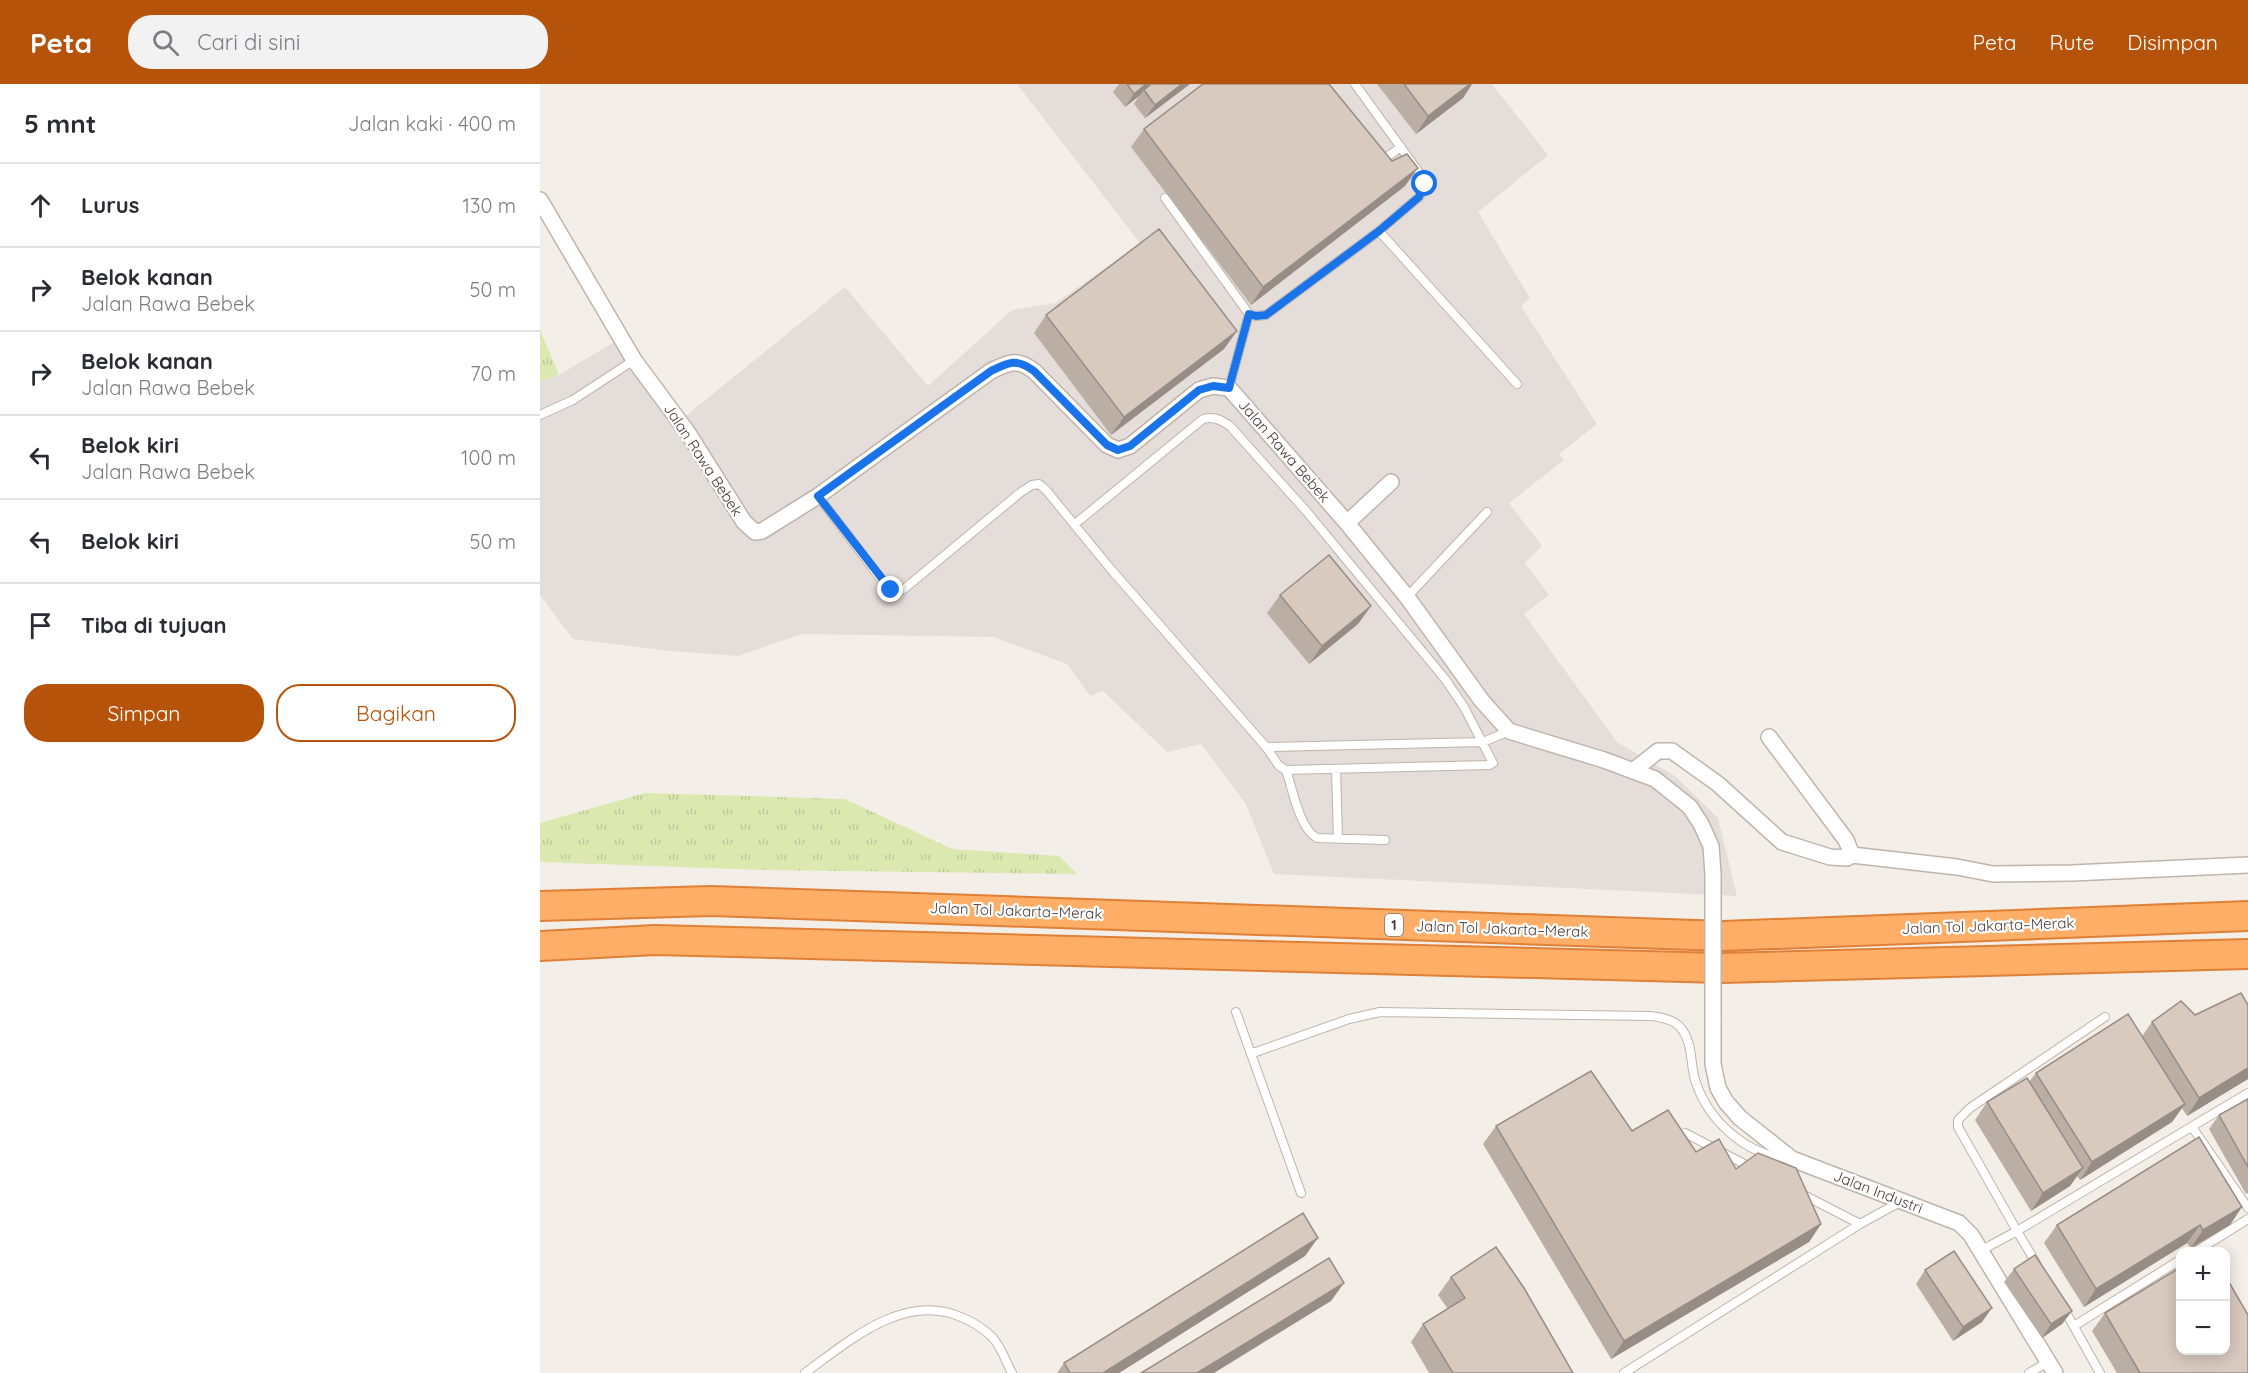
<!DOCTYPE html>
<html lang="id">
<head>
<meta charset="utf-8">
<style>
  :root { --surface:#fff; --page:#f2f2f3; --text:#2b2b33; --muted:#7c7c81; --line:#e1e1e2; --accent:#b45309 }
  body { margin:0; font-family:Quicksand,sans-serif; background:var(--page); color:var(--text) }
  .controls { position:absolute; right:18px; bottom:18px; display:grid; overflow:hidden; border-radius:12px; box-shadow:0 3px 15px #0003 }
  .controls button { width:54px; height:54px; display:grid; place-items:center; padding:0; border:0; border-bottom:2px solid var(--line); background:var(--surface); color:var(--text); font:30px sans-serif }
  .stop { position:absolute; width:18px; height:18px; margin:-14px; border:4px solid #1a73e8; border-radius:50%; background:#fff }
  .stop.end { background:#1a73e8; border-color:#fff; box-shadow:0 2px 6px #0008 }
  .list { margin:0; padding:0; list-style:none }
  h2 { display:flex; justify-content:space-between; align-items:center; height:78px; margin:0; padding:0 24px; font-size:26px }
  h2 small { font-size:20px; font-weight:400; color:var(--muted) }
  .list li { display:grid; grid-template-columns:39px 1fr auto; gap:18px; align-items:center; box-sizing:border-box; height:84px; padding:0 24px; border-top:2px solid var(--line) }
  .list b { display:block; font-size:22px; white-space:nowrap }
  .list p { margin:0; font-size:20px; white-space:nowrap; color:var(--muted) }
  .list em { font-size:20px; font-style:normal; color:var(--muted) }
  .actions { display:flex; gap:12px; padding:18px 24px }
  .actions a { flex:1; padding:14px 0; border:2px solid var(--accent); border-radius:24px; text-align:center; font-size:21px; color:var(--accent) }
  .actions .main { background:var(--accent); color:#fff }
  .icon { flex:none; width:33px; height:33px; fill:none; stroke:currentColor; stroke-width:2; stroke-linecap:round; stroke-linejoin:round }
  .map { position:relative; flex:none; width:1708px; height:1289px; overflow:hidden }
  header { display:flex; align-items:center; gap:36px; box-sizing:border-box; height:84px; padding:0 30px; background:var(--accent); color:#fff }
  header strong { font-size:28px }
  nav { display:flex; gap:33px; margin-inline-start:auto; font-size:21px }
  .search { width:420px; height:54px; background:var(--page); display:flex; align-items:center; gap:15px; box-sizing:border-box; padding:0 21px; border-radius:24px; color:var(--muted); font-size:22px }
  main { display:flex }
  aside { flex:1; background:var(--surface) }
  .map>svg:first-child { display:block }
</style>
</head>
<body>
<header>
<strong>Peta</strong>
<div class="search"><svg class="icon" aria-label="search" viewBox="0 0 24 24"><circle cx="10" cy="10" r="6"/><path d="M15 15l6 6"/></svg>Cari di sini</div>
<nav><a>Peta</a><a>Rute</a><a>Disimpan</a></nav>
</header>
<main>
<aside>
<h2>5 mnt<small>Jalan kaki · 400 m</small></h2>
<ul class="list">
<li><svg class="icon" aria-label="ahead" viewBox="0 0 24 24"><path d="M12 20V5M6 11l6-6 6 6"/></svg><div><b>Lurus</b></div><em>130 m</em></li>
<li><svg class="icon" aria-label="right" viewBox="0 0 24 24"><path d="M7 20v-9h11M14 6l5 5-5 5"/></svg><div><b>Belok kanan</b><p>Jalan Rawa Bebek</p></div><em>50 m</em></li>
<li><svg class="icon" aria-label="right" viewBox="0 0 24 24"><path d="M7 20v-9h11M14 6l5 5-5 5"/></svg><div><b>Belok kanan</b><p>Jalan Rawa Bebek</p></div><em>70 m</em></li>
<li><svg class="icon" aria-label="left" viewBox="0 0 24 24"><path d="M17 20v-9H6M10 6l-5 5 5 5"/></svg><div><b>Belok kiri</b><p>Jalan Rawa Bebek</p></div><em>100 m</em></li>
<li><svg class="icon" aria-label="left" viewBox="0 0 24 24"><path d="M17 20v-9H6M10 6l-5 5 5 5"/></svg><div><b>Belok kiri</b></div><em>50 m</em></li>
<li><svg class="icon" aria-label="arrive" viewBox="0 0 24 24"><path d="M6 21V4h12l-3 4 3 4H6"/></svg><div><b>Tiba di tujuan</b></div></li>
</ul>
<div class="actions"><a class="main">Simpan</a><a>Bagikan</a></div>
</aside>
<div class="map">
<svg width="1708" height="1289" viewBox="0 0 1708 1289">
  <defs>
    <pattern id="grass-tufts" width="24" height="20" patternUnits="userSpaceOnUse" patternTransform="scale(1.5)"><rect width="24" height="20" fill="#dbe9b0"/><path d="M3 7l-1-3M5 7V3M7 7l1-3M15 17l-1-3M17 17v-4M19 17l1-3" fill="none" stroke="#bdc998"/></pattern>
  </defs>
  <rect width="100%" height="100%" fill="#f4eee8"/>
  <!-- industrial -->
  <path fill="#e4ddd9" d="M477,0h475l56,71 -70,57 52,86 -9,8 76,118 -38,30 5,6 -55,43 33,43 -17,17 24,32 -25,19 93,128 58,34 43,42 19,78 -463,-22 -28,-70 -45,-60 -34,8 -64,-61 -13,5 -23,-32 -73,-27 -192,-3 -64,22 -68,-5 -97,-12 -33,-44v-214l19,-6 65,-39 59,82 162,-131 83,99 84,-76 44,-7 84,-60z"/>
  <!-- grass -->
  <path fill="url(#grass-tufts)" d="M0,246l19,45 -19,6z
    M105,709l200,6 107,50 107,7 18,18 -310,-4 -227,-8v-39z"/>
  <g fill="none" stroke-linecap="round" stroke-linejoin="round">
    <!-- service casing -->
    <g stroke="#c0b4aa" stroke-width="10">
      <path id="service" d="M841,77l20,-14
        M625,114l84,116
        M839,147l138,153
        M689,304l20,-74 7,2 10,-1 113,-84 40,-34 5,-8 1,-5 -2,-6 -68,-94
        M0,331l33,-15 61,-40
        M278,412l69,91 9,4 8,-2 117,-97 11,-7 7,-1 7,6 63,77 157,180 217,-5 26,-11
        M535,440l128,-105c11,-3 18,1 27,7l77,86 138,167 19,28 29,56 -3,2 -204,5 -7,-4 -13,-19
        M867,513l80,-85
        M796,685l2,70
        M746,686c7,20 13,58 31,68l68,2
        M696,928l65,181
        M1565,933l-135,91 -12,12v7l59,104 231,-138
        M713,969l96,-34 31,-7 270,4c10,1 23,3 30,11 13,15 10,35 15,53 13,41 51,75 94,79
        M1652,1043l56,81
        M1145,1049l67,35
        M1260,1109l60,31
        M1440,1167l37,-20 19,32
        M1655,1168l53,-33
        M1524,1225l36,64
        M1534,1242l106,-66
        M265,1289c44,-32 99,-81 156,-56 12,5 22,11 31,20 9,9 14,25 20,36
        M1084,1289l236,-149 40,-22
        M1489,1289l19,-11"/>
    </g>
    <!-- minor casing -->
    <g stroke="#c0b4aa" stroke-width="18">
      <path id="minor" d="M0,116l94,160 54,73 56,89 11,10 7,-1 56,-35 173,-125c19,-9 25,-13 43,0l73,74 11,5 12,-4 69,-56 14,-4 16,2 118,135 60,74 75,104 27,30 95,29 51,19 35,28 11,17 10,22 2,28
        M807,439l44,-41
        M1093,687l25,-20h14l46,33 64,58 48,15 17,1 5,-3 -6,-15 -77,-103
        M1312,771l105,12 36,7 79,-1 176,-8
        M1173,934v46l5,24 8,14 14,16 52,41 167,64 12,12 84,138"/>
    </g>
    <!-- motorway casing -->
    <g stroke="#e07f36" stroke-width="32">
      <path id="motorway" d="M0,822l171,-5 1012,35 525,-20
        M0,862l115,-6 1066,28 527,-14"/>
    </g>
    <!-- service -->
    <use href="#service" stroke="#fff" stroke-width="8"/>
    <!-- minor -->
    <use href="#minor" stroke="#fff" stroke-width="15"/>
    <!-- motorway -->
    <use href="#motorway" stroke="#ffae68" stroke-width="28"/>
    <!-- minor-bridge casing -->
    <g stroke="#c0b4aa" stroke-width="18" stroke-linecap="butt">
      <path id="minor-bridge" d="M1173,790v144"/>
    </g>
    <!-- minor-bridge -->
    <use href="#minor-bridge" stroke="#fff" stroke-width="15"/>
  </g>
  <!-- wall -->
  <path fill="#bbaea5" d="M579,0h71l-45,34 -11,-14 5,-8 -14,11 -12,-15z
    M837,0h95l-9,14 -47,36z
    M604,45l261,57 -154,119 -120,-158z
    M506,231l178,34 -113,86 -77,-102z
    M740,511l91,11 -13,18 -49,40 -42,-51z
    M1708,921v74l-61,37 -5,-8 -10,14 -92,58 -3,-4 -7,10 -39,25 -56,-91 12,-18 42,-20 7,-9 106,-37 10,-14 43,-7z
    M1708,1015v94l-2,1 -37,-65 10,-14z
    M956,1042l136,5 64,21 40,17 85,55 -12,18 -198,117 -128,-215z
    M1517,1141h173l-39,23 -4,-5 -103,64 -40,-64z
    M765,1172l-186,117h-62l7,-10z
    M1474,1185l58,42 -10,13 -20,14 -38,-56z
    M1385,1186l57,52 -29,19 -37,-57z
    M911,1193l122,96h-144l-18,-31 12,-18 25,-15 -10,-14z
    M1565,1229l143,60h-131l-25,-42z"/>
  <!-- shaded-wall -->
  <path fill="#988d86" d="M606,0h9l-11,6 -5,6 -14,11 9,-13z
    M642,0h8l-45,34 10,-13z
    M930,0h2l-9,14 -47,36 12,-18z
    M878,84l-13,18 -154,119 12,-18z
    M697,247l-13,18 -113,86 13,-18z
    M831,522l-13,18 -49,40 13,-18z
    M1708,984v11l-61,37 12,-18z
    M1645,1020l-13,18 -92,58 12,-18z
    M1543,1084l-13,18 -39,25 12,-18z
    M1702,1123l-12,18 -39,23 12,-18z
    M1281,1140l-12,18 -198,117 13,-18z
    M1660,1141l-13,18 -103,64 12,-18z
    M778,1154l-13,18 -186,117h-16z
    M804,1199l-13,18 -117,72h-17z
    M1452,1224l-10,14 -29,19 10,-14z
    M1532,1227l-10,13 -20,14 9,-14z"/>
  <!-- building -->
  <path fill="#d9cac0" stroke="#988d86" stroke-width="1.5" d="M587,0h19l-12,10z
    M611,0h31l-27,21 -11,-15z
    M663,0h126l63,77 15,-7 11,14 -155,119 -119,-158z
    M864,0h66l-42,32z
    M619,145l78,102 -113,86 -78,-102z
    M789,471l42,51 -49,40 -42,-51z
    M1701,909l7,12v63l-49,30 -47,-76 29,-21 14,14z
    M1588,930l57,90 -93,58 -56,-89z
    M1051,987l41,60 36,-21 28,42 23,-13 17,30 22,-16 38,15 25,56 -197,117 -128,-215z
    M1487,994l56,90 -40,25 -56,-91z
    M1708,1015v68l-29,-52z
    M1659,1053l43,70 -39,23 -3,-5 -104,64 -39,-64z
    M763,1129l15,25 -215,135h-33l-6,-10z
    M956,1163l28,41 49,85h-120l-30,-49 42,-26 -14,-21z
    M1414,1167l38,57 -29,19 -38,-57z
    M1495,1171l37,56 -21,13 -37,-55z
    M789,1174l15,25 -147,90h-56z
    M1641,1183v83h45v-73l22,38v58h-108l-35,-60z"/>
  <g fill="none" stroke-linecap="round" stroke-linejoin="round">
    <!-- route -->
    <path stroke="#1a73e8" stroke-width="8" d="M351,506l-73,-94 173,-125c18,-9 25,-13 43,0l73,74 11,5 12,-4 69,-56 14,-4 16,2 20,-74 7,2 10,-1 113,-84 40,-34 6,-13"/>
  </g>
  <g text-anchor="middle" stroke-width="4.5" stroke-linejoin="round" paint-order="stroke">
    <!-- shield labels -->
    <rect fill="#fff" stroke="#7f7772" stroke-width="1.5" x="845" y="830" width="18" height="22" rx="4.5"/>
    <g font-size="14" font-weight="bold" fill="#483d36">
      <text x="854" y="846">1</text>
    </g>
    <!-- street labels -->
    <g font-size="15" fill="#483d36" stroke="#fff">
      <text transform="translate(744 367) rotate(49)" y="5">Jalan Rawa Bebek</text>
      <text transform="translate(163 376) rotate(57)" y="5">Jalan Rawa Bebek</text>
      <text transform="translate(476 827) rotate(2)" y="5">Jalan Tol Jakarta–Merak</text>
      <text transform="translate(1448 842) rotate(-2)" y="5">Jalan Tol Jakarta–Merak</text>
      <text transform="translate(962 845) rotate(2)" y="5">Jalan Tol Jakarta–Merak</text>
      <text transform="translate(1338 1108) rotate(21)" y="5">Jalan Industri</text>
    </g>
  </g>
</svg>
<div class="controls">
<button>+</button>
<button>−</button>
</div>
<div class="stop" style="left:885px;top:100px"></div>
<div class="stop end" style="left:351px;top:506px"></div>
</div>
</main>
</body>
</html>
